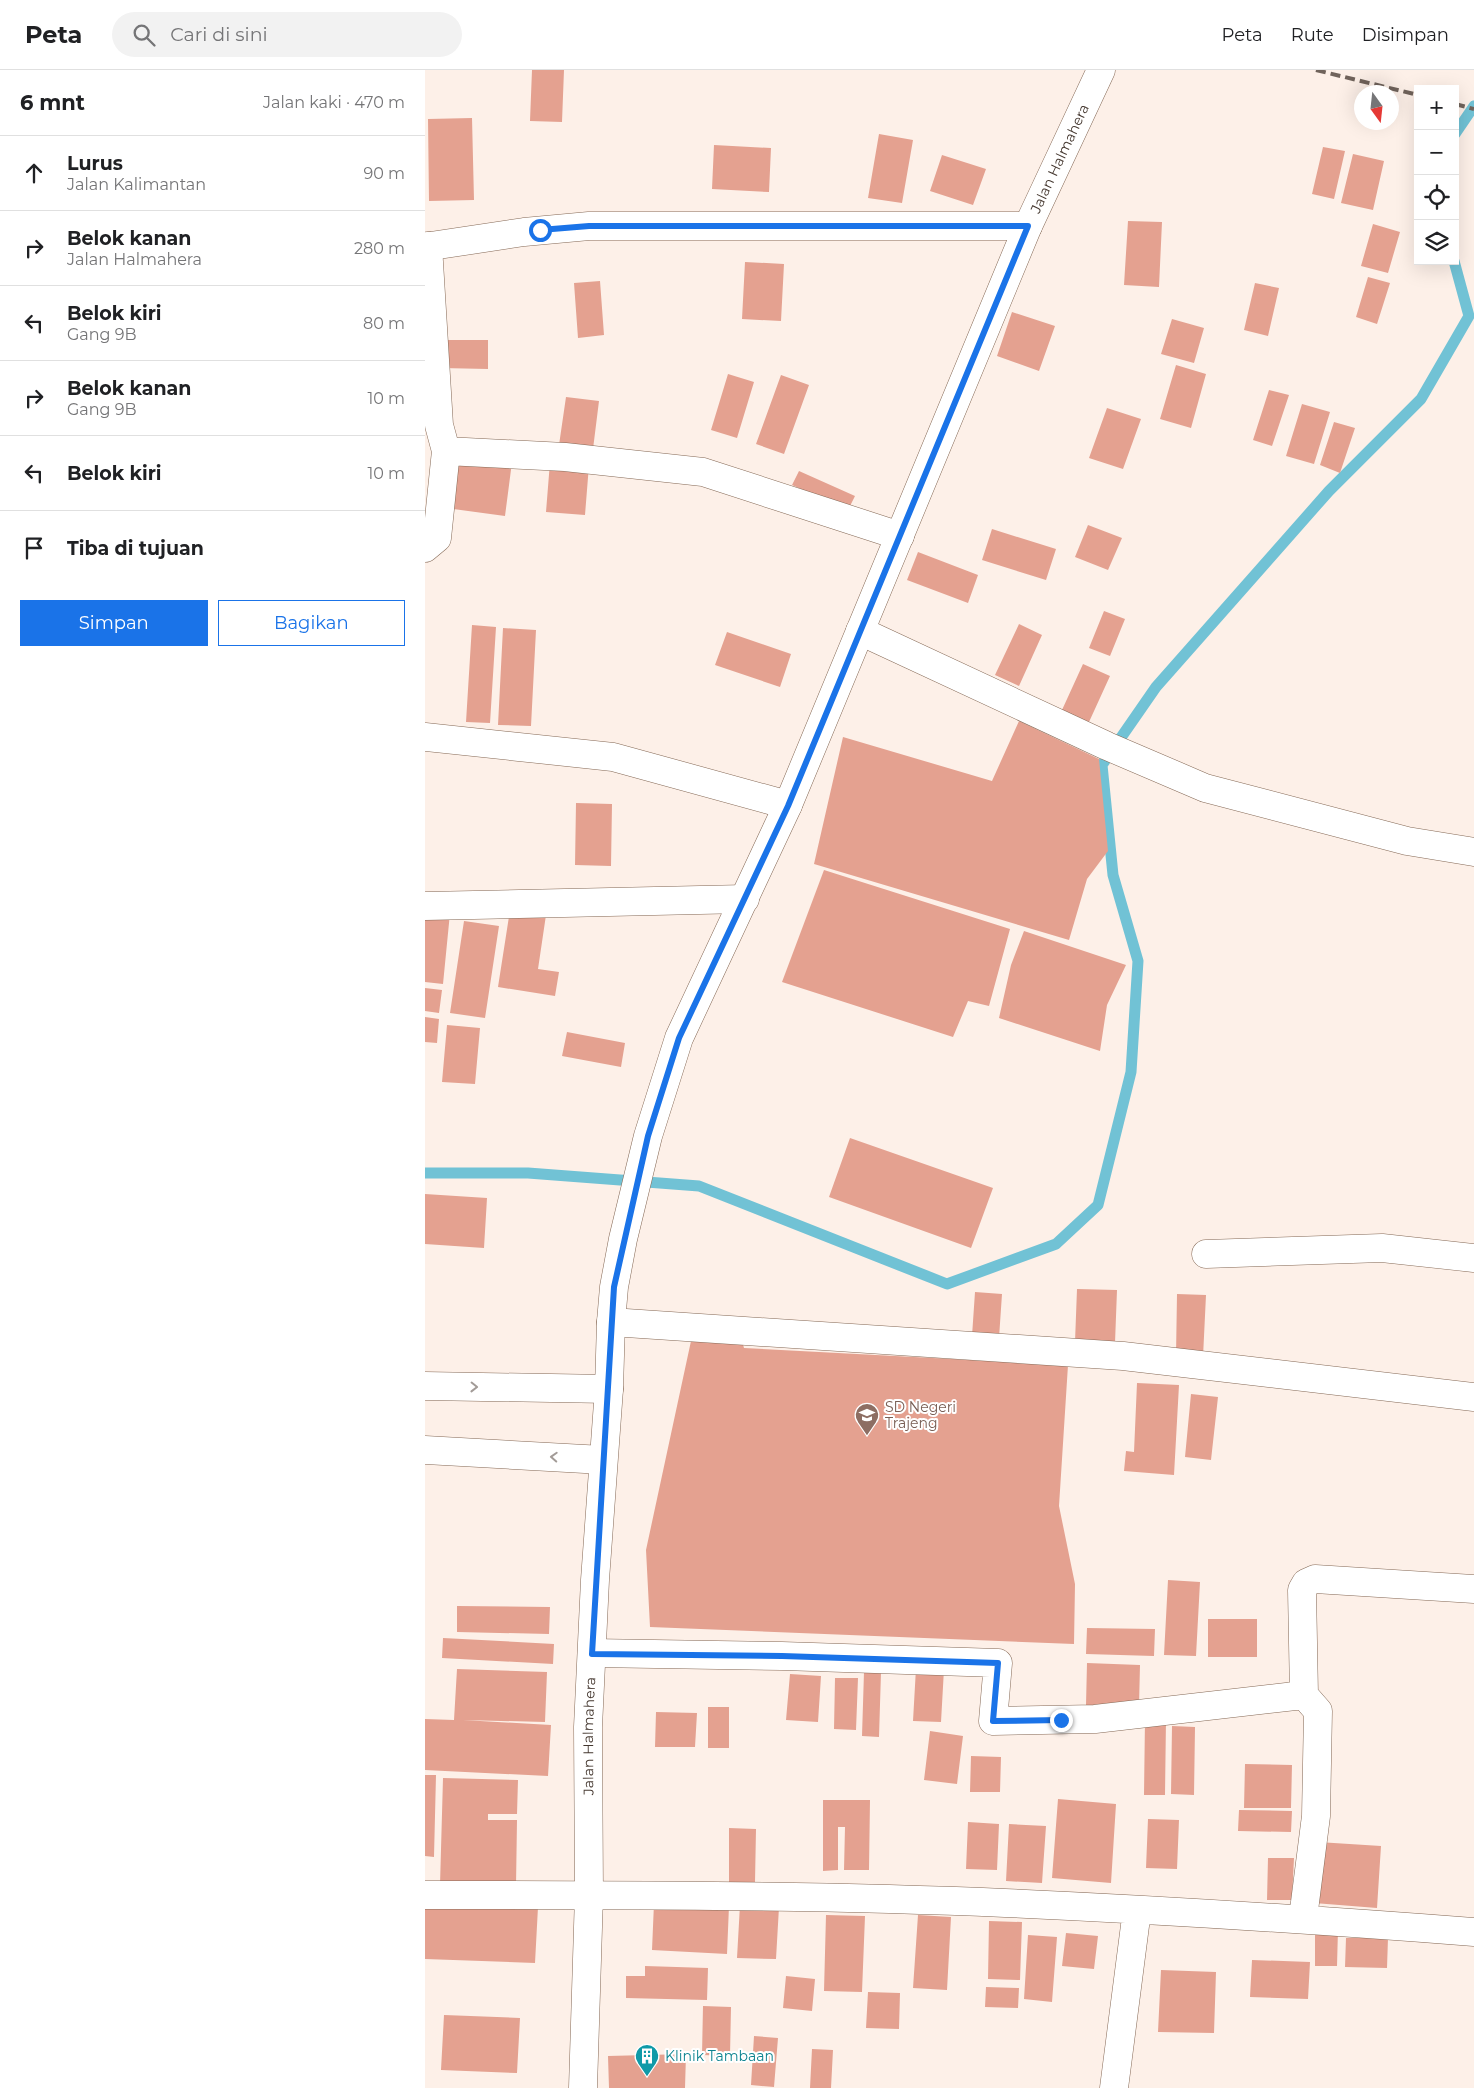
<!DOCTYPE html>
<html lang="id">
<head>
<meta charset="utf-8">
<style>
  :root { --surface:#fff; --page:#f2f2f2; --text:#202124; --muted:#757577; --line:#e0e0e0; --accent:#1a73e8 }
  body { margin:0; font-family:Montserrat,sans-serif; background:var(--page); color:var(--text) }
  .controls { position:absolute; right:15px; top:15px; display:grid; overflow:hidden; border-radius:0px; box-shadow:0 5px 20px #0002 }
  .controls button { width:45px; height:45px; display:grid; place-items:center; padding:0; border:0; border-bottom:1px solid var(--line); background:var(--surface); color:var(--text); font:25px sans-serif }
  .compass { position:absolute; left:929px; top:15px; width:45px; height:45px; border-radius:50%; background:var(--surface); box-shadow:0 5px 20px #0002; rotate:165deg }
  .stop { position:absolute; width:15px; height:15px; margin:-11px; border:4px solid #1a73e8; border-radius:50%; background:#fff }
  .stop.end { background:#1a73e8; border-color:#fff; box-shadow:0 1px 5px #0008 }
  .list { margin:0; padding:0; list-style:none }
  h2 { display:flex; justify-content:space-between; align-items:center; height:65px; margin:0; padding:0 20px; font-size:21px }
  h2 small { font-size:16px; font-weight:400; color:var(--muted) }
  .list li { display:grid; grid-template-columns:32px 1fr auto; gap:15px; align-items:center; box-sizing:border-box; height:75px; padding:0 20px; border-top:1px solid var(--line) }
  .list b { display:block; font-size:19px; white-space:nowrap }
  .list p { margin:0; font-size:16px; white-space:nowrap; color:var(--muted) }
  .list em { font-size:16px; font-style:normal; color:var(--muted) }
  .actions { display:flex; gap:10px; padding:15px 20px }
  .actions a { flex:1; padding:11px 0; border:1px solid var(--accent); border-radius:0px; text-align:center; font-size:18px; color:var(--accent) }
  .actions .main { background:var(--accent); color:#fff }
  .icon { flex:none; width:28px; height:28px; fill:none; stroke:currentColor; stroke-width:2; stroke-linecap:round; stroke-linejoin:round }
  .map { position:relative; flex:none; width:1049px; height:2018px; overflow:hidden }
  header { display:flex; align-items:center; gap:30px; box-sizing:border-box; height:70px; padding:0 25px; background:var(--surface); border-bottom:1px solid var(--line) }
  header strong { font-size:24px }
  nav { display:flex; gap:28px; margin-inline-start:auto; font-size:18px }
  .search { width:350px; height:45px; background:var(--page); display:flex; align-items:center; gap:12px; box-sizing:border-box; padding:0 18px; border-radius:28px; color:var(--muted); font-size:19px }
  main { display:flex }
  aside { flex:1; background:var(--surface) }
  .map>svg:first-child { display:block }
</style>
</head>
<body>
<header>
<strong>Peta</strong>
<div class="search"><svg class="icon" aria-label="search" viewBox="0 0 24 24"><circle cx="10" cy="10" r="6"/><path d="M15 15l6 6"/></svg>Cari di sini</div>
<nav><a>Peta</a><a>Rute</a><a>Disimpan</a></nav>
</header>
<main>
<aside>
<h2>6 mnt<small>Jalan kaki · 470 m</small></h2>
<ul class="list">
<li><svg class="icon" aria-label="ahead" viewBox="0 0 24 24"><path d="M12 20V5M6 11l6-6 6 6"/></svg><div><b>Lurus</b><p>Jalan Kalimantan</p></div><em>90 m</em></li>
<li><svg class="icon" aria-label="right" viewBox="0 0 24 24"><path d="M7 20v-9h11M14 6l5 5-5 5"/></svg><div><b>Belok kanan</b><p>Jalan Halmahera</p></div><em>280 m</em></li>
<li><svg class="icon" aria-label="left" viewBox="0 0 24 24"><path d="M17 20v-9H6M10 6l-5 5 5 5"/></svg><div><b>Belok kiri</b><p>Gang 9B</p></div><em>80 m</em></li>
<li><svg class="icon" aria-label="right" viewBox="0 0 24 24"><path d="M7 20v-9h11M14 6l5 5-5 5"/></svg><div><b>Belok kanan</b><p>Gang 9B</p></div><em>10 m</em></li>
<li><svg class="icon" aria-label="left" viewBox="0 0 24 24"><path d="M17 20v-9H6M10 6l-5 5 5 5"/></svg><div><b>Belok kiri</b></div><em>10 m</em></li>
<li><svg class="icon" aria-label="arrive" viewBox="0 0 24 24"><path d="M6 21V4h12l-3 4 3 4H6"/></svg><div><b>Tiba di tujuan</b></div></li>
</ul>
<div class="actions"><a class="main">Simpan</a><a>Bagikan</a></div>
</aside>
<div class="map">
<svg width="1049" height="2018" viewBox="0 0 1049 2018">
  <rect width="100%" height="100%" fill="#fdf0e8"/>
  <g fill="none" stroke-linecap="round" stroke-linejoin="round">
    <!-- stream -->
    <path stroke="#71c2d5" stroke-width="11" d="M1030,64l19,-28
      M0,1103h103l171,13 248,98 109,-40 42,-39 33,-133 7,-111 -25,-86 -11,-110 54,-78 173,-196 92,-92 48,-83 -15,-55"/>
  </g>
  <!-- building -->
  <path fill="#e4a190" d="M107,0h32l-2,52 -32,-1z
    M47,48l2,82 -45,1 -1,-82z
    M454,64l34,6 -11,63 -34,-5z
    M289,75l57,3 -2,44 -57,-3z
    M898,77l22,4 -11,48 -22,-5z
    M928,84l31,7 -11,49 -32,-7z
    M517,85l44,14 -13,36 -43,-14z
    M703,151l34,1 -3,65 -35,-2z
    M948,154l27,8 -12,41 -27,-7z
    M320,192l39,2 -3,57 -39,-2z
    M943,207l22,6 -13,41 -21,-7z
    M175,211l4,54 -26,3 -4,-55z
    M830,213l24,5 -11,48 -24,-6z
    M587,242l43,14 -16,45 -42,-15z
    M747,249l32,9 -10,35 -33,-9z
    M15,270h48v29l-47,-1z
    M751,295l30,9 -15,54 -31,-9z
    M303,304l26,8 -17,56 -26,-8z
    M356,305l28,10 -25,69 -28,-10z
    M844,320l20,5 -17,51 -19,-6z
    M141,327l33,4 -6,48 -34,-4z
    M877,334l28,8 -16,52 -28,-8z
    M682,338l34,11 -18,50 -34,-11z
    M909,352l21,6 -15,45 -20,-8z
    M28,384l59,8 -7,54 -59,-8z
    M125,392l39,3 -4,50 -39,-3z
    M374,401l56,25 -7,14 -56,-25z
    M663,455l34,13 -14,32 -33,-13z
    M567,459l64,20 -10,31 -64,-20z
    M493,482l60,23 -10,28 -61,-23z
    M679,541l21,8 -15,37 -21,-8z
    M594,554l23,11 -23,51 -24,-11z
    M47,555l24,2 -6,96 -24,-1z
    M78,558l33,2 -5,96 -33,-1z
    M302,562l64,22 -11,33 -65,-22z
    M658,594l27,12 -21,46 -27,-12z
    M594,651l80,38 9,92 -21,28 -18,61 -255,-76 29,-127 149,44z
    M151,733l36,1 -1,62 -36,-1z
    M399,800l186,59 -21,77 -21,-5 -15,36 -171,-55z
    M85,840l36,5 -8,54 21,3 -4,24 -57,-9z
    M0,841l25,2 -7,71 -18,-2z
    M39,851l35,5 -14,92 -35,-5z
    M599,861l102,34 -19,40 -7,46 -101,-33 12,-53z
    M0,918l17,2 -3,23 -14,-2z
    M0,947l14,2 -2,24 -12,-1z
    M22,955l33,3 -5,56 -33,-2z
    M142,962l58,11 -4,24 -59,-11z
    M425,1068l143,50 -22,60 -142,-51z
    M0,1124l62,4 -3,50 -59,-4z
    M652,1219l40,1 -2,53 -40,-1z
    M550,1222l27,2 -3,44 -27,-2z
    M752,1224l29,1 -3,62 -27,-1z
    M266,1260l49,4 4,14 324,17 -9,141 16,78 -1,60 -424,-17 -4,-77 45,-209z
    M712,1313l42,2 -5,90 -50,-4 2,-20 8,1z
    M766,1324l27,3 -7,63 -26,-3z
    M743,1510l32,2 -4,74 -32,-1z
    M32,1536l93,1 -1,27 -92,-2z
    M783,1549h49v38h-49z
    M662,1558l68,1 -1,27 -68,-2z
    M18,1568l111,6 -1,20 -111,-6z
    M662,1593l53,2 -1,41 -53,-1z
    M491,1598l28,1 -3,53 -28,-1z
    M32,1599l90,3 -2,50 -82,-2 88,5 -3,51 -123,-6v-51l29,1z
    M439,1602h17l-2,65 -17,-1z
    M365,1604l31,2 -3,46 -32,-2z
    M410,1608h23l-2,52 -22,-1z
    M283,1637h21v41h-21z
    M231,1642l41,1 -2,34h-40z
    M720,1649h21l-1,76h-21z
    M747,1656l23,1 -1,68 -23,-1z
    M505,1661l33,5 -6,48 -33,-4z
    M546,1686l30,1 -1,35h-30z
    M820,1694l47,1 -1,43h-47z
    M0,1705h11l-2,82 -9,-1z
    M18,1708l75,2 -1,34h-29v6h29l-1,66 -76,-1z
    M633,1729l58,5 -5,79 -59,-5z
    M398,1730h47l-1,70h-25l1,-43h-7v43l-15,1z
    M814,1740l53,1 -1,21 -53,-1z
    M723,1749l31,1 -2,49 -31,-1z
    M543,1752l31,2 -2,46 -31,-1z
    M584,1754l37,2 -4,57 -36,-2z
    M304,1758l27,1 -1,53h-26z
    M893,1772l63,4 -4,62 -63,-5z
    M843,1788h26l-2,42h-25z
    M0,1833l113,4 -3,56 -110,-4z
    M229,1833l75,3 -2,48 -75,-4z
    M315,1835l39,2 -3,52 -39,-1z
    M401,1845l39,1 -3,76 -38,-1z
    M493,1845l33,2 -4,73 -34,-2z
    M564,1851l33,1 -2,58 -32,-1z
    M890,1858l23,1 -1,37h-22z
    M641,1863l32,3 -4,33 -32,-3z
    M603,1865l29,2 -5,65 -28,-3z
    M921,1868h42l-1,30 -42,-1z
    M827,1890l58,2 -2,37 -58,-2z
    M220,1896l63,2 -1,32 -81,-2v-22h19z
    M736,1900l55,2 -2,61 -56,-1z
    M361,1906l29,3 -3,32 -29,-3z
    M561,1917l33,1 -1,20 -33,-1z
    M443,1922l32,1 -1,36 -33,-1z
    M278,1936l28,1 -1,49 -28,-1z
    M19,1945l76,3 -3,55 -76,-3z
    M329,1966l24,2 -4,49 -23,-2z
    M387,1979l21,1 -2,38h-21z
    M261,1984l-1,34h-76l-1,-32z"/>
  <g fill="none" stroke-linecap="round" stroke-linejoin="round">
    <!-- minor casing -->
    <g stroke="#856956" stroke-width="29">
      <path id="minor" d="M21,381l119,6 138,15 197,64
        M0,478l12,-10 9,-87 -7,-26 -11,-179
        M435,561l247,115 98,42 202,53 67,11
        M0,667l188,20 175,48
        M0,836l320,-7
        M781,1184l176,-6 92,10
        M186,1252l512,34 351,41
        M0,1316l184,3
        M0,1380l178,10
        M167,1583l190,3 216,7 -5,58 102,-2 209,-24 14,16 -2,105 -13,102
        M879,1625l-2,-105 4,-7 9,-4 159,10
        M0,1825c193,0 387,0 580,8 157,7 313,17 469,29
        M689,2018l23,-178"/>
    </g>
    <!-- tertiary casing -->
    <g stroke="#856956" stroke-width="29">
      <g id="tertiary">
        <path d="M0,177l99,-15 65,-6h439"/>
        <path id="s1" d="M158,2018l6,-193 -1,-168 7,-147 14,-191 2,-67 3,-35 9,-48 25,-103 31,-98 109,-233 240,-579 73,-156"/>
      </g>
    </g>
    <!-- minor -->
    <use href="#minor" stroke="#fff" stroke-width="28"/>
    <!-- tertiary -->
    <use href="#tertiary" stroke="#fff" stroke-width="28"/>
    <!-- rail -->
    <path stroke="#70635b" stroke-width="4" stroke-dasharray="10 5" stroke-linecap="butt" d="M891,0l102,25
      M1030,34l19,5"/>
  </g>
  <!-- one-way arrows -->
  <defs><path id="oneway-chevron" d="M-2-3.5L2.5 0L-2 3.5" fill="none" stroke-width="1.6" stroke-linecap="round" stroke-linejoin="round" transform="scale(1.25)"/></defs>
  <g stroke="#a29b97">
    <use href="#oneway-chevron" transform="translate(49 1317) rotate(1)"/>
    <use href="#oneway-chevron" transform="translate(129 1387) rotate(-177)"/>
  </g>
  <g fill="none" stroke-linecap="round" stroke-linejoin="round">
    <!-- route -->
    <path stroke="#1a73e8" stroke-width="6" d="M115,160l49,-4h439l-240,580 -109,232 -31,98 -34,151 -22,367 190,2 216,7 -5,58 68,-1"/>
  </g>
  <!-- icons -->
  <defs>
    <g id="school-pin" transform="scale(1.25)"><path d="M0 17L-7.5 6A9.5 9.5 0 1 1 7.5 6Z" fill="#8d6e63" stroke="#fff"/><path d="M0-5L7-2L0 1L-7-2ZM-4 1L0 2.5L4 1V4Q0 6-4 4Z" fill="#fff"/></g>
    <g id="building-pin" transform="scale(1.25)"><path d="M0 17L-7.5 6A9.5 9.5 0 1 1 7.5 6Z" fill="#0f9aa8" stroke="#fff"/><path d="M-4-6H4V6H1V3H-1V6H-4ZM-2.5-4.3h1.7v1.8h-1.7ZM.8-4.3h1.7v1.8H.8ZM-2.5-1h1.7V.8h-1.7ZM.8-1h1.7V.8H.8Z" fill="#fff"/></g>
  </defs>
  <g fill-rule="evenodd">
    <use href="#school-pin" x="442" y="1345"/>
    <use href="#building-pin" x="222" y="1986"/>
  </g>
  <g text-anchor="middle" stroke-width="4" stroke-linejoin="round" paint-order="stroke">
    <!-- street labels -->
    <g font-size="14" fill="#44372f" stroke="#fff">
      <text dy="5" stroke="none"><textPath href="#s1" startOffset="2018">Jalan Halmahera</textPath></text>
      <text dy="5" stroke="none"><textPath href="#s1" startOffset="352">Jalan Halmahera</textPath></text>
    </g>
    <!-- education labels -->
    <g font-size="14" fill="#785e54" stroke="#fff" text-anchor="start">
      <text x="460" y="1342">SD Negeri<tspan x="460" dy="16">Trajeng</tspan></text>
    </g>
    <!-- culture labels -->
    <g font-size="14" fill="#0d838f" stroke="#fff" text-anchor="start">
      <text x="240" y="1991">Klinik Tambaan</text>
    </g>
  </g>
</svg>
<div class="controls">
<button>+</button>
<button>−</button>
<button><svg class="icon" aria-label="locate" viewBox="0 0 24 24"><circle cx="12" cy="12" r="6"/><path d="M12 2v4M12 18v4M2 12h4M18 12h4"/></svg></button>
<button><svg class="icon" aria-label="layers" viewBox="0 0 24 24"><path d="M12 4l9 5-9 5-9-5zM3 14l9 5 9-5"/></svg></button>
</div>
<svg class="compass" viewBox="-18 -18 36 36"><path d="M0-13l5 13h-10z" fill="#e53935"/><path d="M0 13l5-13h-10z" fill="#757577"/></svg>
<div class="stop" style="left:115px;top:160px"></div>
<div class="stop end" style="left:636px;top:1650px"></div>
</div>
</main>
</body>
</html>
